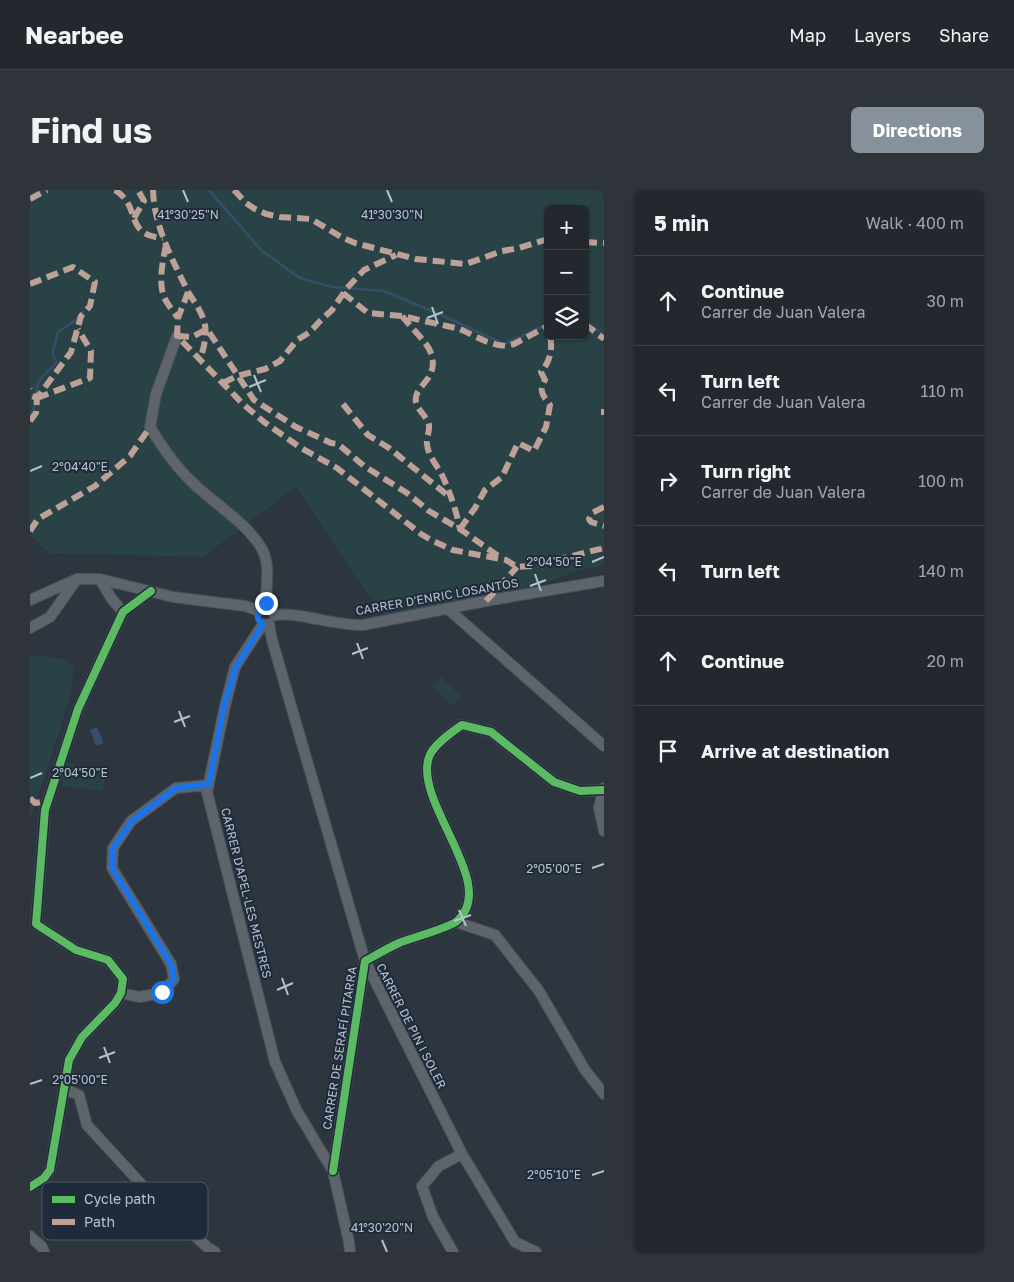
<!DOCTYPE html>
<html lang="en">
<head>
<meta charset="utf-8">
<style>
  :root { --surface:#22282e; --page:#2e343a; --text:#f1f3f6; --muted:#a2a6aa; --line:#3f444a; --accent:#87919c }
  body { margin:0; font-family:"Golos Text",sans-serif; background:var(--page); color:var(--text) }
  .controls { position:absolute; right:15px; top:15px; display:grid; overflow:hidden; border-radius:8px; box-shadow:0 1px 4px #0004 }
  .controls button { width:45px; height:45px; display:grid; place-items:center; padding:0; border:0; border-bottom:1px solid var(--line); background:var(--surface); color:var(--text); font:25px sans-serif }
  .stop { position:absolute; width:15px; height:15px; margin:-11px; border:4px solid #1a73e8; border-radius:50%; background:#fff }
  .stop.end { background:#1a73e8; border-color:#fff; box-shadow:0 1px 5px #0008 }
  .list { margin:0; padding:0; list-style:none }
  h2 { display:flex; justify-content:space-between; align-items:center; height:65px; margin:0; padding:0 20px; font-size:21px }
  h2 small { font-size:16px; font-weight:400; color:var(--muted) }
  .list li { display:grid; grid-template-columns:32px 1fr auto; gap:15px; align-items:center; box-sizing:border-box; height:90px; padding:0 20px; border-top:1px solid var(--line) }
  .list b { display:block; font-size:19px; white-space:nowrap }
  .list p { margin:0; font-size:16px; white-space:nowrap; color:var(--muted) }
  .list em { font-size:16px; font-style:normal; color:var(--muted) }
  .icon { flex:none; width:28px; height:28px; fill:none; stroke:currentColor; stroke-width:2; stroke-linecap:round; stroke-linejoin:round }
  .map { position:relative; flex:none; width:574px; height:1062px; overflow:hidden; border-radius:8px }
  header { display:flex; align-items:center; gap:30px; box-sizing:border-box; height:70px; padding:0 25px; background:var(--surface); border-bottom:1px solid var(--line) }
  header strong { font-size:24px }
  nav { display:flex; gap:28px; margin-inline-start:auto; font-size:18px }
  .intro { display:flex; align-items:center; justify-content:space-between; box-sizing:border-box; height:120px; padding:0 30px }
  h1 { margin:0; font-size:35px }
  .button { padding:12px 22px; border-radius:8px; background:var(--accent); color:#fff; font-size:18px; font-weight:700 }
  main { display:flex; gap:30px; padding:0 30px }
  aside { flex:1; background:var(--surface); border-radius:8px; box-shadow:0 1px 4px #0004 }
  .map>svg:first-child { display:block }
</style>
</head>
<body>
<header>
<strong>Nearbee</strong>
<nav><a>Map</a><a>Layers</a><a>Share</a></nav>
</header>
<div class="intro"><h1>Find us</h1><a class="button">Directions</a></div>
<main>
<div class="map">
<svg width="574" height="1062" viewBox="0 0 574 1062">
  <rect width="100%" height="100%" fill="#2d353e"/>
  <!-- green -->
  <path fill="#294246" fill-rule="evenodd" d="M0,0h574v376l-24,4 -51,18 -62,10 -81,18 -28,-35 -62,-94 -93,70 -154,-4 -19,-18zM518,19h37v127h-37z
    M3,465l31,4 10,7 -3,27 -9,31 -32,96v-164z
    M411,487l20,19 -9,10 -20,-20z
    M35,573l41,5 -3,23 -41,-5z"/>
  <!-- water -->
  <path fill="#374e6a" d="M67,537l7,16 -8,3 -6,-16z"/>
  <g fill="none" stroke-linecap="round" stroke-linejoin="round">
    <!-- stream -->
    <path stroke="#374e6a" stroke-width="2.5" d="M179,0l53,61 38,27 32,9 52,4 55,23 65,30 44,-20
      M555,132l19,13
      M0,225c9,-12 4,-21 8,-31 4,-10 14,-14 19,-23l-4,-5v-5l5,-19 18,-12 4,-6 4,-2"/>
    <!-- street casing -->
    <g stroke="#4c5158" stroke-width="12">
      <path id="street" d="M147,146l-21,58 -6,33c12,20 25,39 42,55 21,21 57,42 71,69 8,18 2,39 3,57
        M70,389l11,19 12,14
        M0,410l47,-21h23l73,18 72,9 14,5
        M418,419l156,137
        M244,425c29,-3 58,11 89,10l123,-24 118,-20
        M233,434l-28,43 -10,39 -18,86 68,270 22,49 36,60 16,71 1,10
        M239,434l3,16 93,321 97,193 53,88 21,10
        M0,438l20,-11 27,-38
        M574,598l-5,20 5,23
        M426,732l39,13 44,56 46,79 19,24
        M91,803l18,4 23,-4 12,-14 -3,-15 -59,-96 1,-20 18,-27 45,-33 33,-3
        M33,902h9l7,3 8,30 67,73 53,49 8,5
        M303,981l32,-210c11,-6 23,-13 34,-18 12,-5 50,-15 58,-22 43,-37 -44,-118 -28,-164 4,-12 23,-25 33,-32l29,7 63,50 26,9 23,-1
        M0,997l14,-9 6,-8 19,-110 13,-23 33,-34 6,-10 2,-14 -15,-19 -32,-10 -40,-26 9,-114 33,-101 45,-97 28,-21
        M0,1046l12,11 2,5
        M423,1062l-20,-35 -11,-31 17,-20 23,-12"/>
    </g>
    <!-- street -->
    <use href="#street" stroke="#5e646b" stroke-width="10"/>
    <!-- quiet -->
    <path stroke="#bda197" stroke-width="6" stroke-dasharray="12 6" stroke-linecap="butt" d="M85,0c28,18 8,45 48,48
      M123,0c1,37 20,70 35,102l-10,26 -1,18 66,68 21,18 37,26 36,20 84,66 10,6 22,10 53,10 11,7 15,-1 72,-18
      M204,0l12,13 9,6 11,5 14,3 31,2 32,19 12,5 61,16 50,5 36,-13 17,-3 29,-9
      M0,9l17,-9
      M104,28l10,-17 -6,-11
      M555,52l19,1
      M136,55c-3,15 -8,37 -2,52 3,7 9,14 14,21
      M0,94l43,-17 22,15 -5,24 -9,10 -10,36 -34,46 -7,-9
      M158,102c19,28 22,36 12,68
      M313,103l25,20 34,3 58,13 25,12 13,4 8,1 8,-2 34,-18
      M372,126c6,8 26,28 28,35 12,28 -18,35 -14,51 2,9 11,14 13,23 1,6 -3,13 -2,19 1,12 10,21 15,31 8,17 14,35 18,54
      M555,134l19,15
      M147,146l15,1 15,-8 47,71 42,27 35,16 7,1 26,22 43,27 22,18 31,18 41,29
      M193,193l14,-7 28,-7 15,-8 17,-21 13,-8 10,-11 12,-11 15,-22 17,-18 32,-15
      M7,208l53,-20 1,-27 -13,-22
      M313,214l25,31 21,13 62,50
      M574,219v6
      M0,231l6,-8 1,-15 -5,-2
      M574,317l-12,6 -3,6 2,3 13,4
      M430,339l15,-21 10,-18 17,-13 16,-34 16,8 12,-24 4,-22c-7,-10 -12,-13 -5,-25l-4,-8c9,-10 12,-23 9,-36
      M0,341l8,-12 57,-33 35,-30 20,-29
      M456,411l31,-34
      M0,608l5,5 12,-2"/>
    <!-- cycleway casing -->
    <g stroke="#1f2b3b" stroke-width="11">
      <path id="cycleway" d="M303,981l32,-210c11,-6 23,-13 34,-18 12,-5 50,-15 58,-22 43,-37 -44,-118 -28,-164 4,-12 23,-25 33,-32l29,7 63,50 26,9 23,-1
        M0,997l14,-9 6,-8 19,-110 13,-23 33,-34 6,-10 2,-14 -15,-19 -32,-10 -40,-26 9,-114 33,-101 45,-97 28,-21"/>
    </g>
    <!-- cycleway -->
    <use href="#cycleway" stroke="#5cba63" stroke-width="8"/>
  </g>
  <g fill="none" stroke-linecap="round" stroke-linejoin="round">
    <!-- route -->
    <path stroke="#1a73e8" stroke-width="6" d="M132,802l12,-13 -3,-15 -59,-96 1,-20 19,-27 44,-33 33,-4 15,-78 12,-39 27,-43c-6,-3 -7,-10 -2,-14l5,-2v-5"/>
  </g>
  <!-- ticks -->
  <path fill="none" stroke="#b8c2ce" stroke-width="2" d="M153,0l5,12M357,0l5,12M402,117l6,17M397,128l16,-6M224,185l7,17M219,197l17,-7M0,281l12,-5M562,372l12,-5M505,384l6,17M500,396l16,-6M327,453l6,16M322,464l16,-6M149,521l6,16M144,532l16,-6M0,588l12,-5M562,678l12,-4M429,720l7,16M424,731l17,-6M252,788l6,17M247,800l16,-7M74,857l6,16M69,868l16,-6M0,894l12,-4M562,985l12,-4M352,1050l5,12"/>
  <g text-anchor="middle" stroke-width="4" stroke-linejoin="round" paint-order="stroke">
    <!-- street labels -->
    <g font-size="12" fill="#b8c2ce" stroke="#1f2b3b">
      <text transform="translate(407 407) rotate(-10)" y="4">CARRER D'ENRIC LOSANTOS</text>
      <text transform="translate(216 703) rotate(76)" y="4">CARRER D'APEL·LES MESTRES</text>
      <text transform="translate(381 836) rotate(63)" y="4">CARRER DE PIN I SOLER</text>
      <text transform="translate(310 858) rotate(-81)" y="4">CARRER DE SERAFÍ PITARRA</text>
    </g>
  </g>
  <!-- legend -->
  <rect x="12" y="992" width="166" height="58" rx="8" fill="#1f2b3b" stroke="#4d5867" stroke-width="1"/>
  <rect x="22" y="1006" width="23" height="7" fill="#5cba63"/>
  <rect x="22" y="1029" width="23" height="6" fill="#bda197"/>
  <g font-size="14" fill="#b8c2ce">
    <text x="54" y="1014">Cycle path</text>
    <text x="54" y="1037">Path</text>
  </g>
  <g font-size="12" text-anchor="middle" fill="#b8c2ce" stroke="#1f2b3b" stroke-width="4" stroke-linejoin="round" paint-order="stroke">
    <text x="158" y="29">41°30'25"N</text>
    <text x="362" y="29">41°30'30"N</text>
    <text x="50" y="281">2°04'40"E</text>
    <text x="524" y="376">2°04'50"E</text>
    <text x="50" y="587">2°04'50"E</text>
    <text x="524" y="683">2°05'00"E</text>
    <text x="50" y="894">2°05'00"E</text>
    <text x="524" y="989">2°05'10"E</text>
    <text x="352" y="1042">41°30'20"N</text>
  </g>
</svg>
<div class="controls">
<button>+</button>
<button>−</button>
<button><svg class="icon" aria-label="layers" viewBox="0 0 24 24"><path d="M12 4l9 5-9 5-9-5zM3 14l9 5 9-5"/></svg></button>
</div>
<div class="stop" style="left:132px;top:802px"></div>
<div class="stop end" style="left:236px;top:413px"></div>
</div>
<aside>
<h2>5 min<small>Walk · 400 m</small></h2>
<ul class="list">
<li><svg class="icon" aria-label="ahead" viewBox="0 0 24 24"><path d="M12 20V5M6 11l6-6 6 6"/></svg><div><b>Continue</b><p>Carrer de Juan Valera</p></div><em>30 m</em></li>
<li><svg class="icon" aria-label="left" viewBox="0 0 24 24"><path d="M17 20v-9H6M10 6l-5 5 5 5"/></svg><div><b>Turn left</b><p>Carrer de Juan Valera</p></div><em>110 m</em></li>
<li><svg class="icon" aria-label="right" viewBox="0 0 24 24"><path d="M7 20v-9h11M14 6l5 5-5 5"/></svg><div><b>Turn right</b><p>Carrer de Juan Valera</p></div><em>100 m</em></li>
<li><svg class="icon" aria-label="left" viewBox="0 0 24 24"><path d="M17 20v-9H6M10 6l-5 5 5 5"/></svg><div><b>Turn left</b></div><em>140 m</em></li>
<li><svg class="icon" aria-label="ahead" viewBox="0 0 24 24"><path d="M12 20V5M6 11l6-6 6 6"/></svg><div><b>Continue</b></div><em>20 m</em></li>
<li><svg class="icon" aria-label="arrive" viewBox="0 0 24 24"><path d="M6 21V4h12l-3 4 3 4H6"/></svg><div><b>Arrive at destination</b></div></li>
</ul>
</aside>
</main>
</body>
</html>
